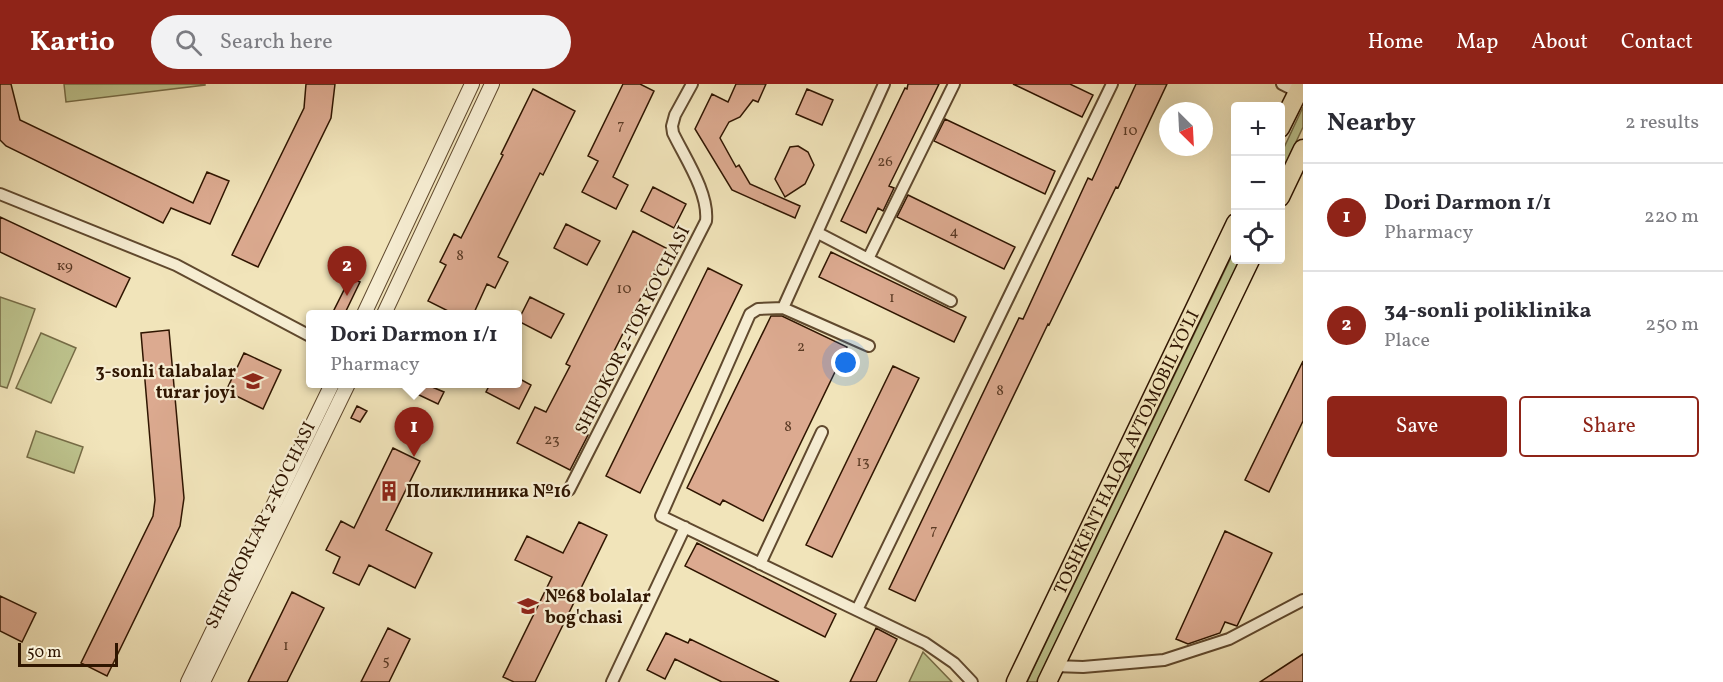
<!DOCTYPE html>
<html lang="en">
<head>
<meta charset="utf-8">
<style>
  :root { --surface:#fff; --page:#f2f2f3; --text:#2b2b33; --muted:#7c7c81; --line:#e1e1e2; --accent:#8f2418 }
  body { margin:0; font-family:Vollkorn,serif; background:var(--page); color:var(--text) }
  .controls { position:absolute; right:18px; top:18px; display:grid; overflow:hidden; border-radius:6px; box-shadow:0 6px 24px #0002 }
  .controls button { width:54px; height:54px; display:grid; place-items:center; padding:0; border:0; border-bottom:2px solid var(--line); background:var(--surface); color:var(--text); font:30px sans-serif }
  .compass { position:absolute; left:1159px; top:18px; width:54px; height:54px; border-radius:50%; background:var(--surface); box-shadow:0 6px 24px #0002; rotate:156deg }
  .scale { position:absolute; left:18px; bottom:15px; width:100px; box-sizing:border-box; padding-left:6px; border:3px solid #2f1500; border-top:0; font-size:16px; line-height:21px; white-space:nowrap; color:#2f1500; -webkit-text-stroke:4px #f6edd2; paint-order:stroke }
  .you { position:absolute; left:846px; top:279px; width:21px; height:21px; margin:-15px; border:4px solid #fff; border-radius:50%; background:#1a73e8; box-shadow:0 0 0 9px #1a73e833 }
  .badge { display:grid; place-items:center; width:39px; height:39px; border-radius:50%; background:var(--accent); color:#fff; font-size:20px; font-weight:700 }
  .pin { position:absolute; translate:-50% -50px; filter:drop-shadow(0 2px 3px #0008) }
  .pin::after { content:''; position:absolute; top:32px; width:21px; height:18px; background:inherit; clip-path:polygon(0 0,100% 0,50% 100%) }
  .popup { position:absolute; left:306px; top:226px; width:216px; height:78px; box-sizing:border-box; display:grid; place-content:center; border-radius:6px; background:var(--surface); filter:drop-shadow(0 2px 4px #0005); font-size:20px; white-space:nowrap; color:var(--muted) }
  .popup b { font-size:22px; color:var(--text) }
  .popup::after { content:''; position:absolute; left:50%; top:100%; margin-left:-12px; border:12px solid transparent; border-top-color:var(--surface) }
  .list { margin:0; padding:0; list-style:none }
  h2 { display:flex; justify-content:space-between; align-items:center; height:78px; margin:0; padding:0 24px; font-size:26px }
  h2 small { font-size:20px; font-weight:400; color:var(--muted) }
  .list li { display:grid; grid-template-columns:39px 1fr auto; gap:18px; align-items:center; box-sizing:border-box; height:108px; padding:0 24px; border-top:2px solid var(--line) }
  .list b { display:block; font-size:22px; white-space:nowrap }
  .list p { margin:0; font-size:20px; white-space:nowrap; color:var(--muted) }
  .list em { font-size:20px; font-style:normal; color:var(--muted) }
  .actions { display:flex; gap:12px; padding:18px 24px }
  .actions a { flex:1; padding:14px 0; border:2px solid var(--accent); border-radius:6px; text-align:center; font-size:21px; color:var(--accent) }
  .actions .main { background:var(--accent); color:#fff }
  .icon { flex:none; width:33px; height:33px; fill:none; stroke:currentColor; stroke-width:2; stroke-linecap:round; stroke-linejoin:round }
  .map { position:relative; flex:none; width:1303px; height:598px; overflow:hidden }
  header { display:flex; align-items:center; gap:36px; box-sizing:border-box; height:84px; padding:0 30px; background:var(--accent); color:#fff }
  header strong { font-size:28px }
  nav { display:flex; gap:33px; margin-inline-start:auto; font-size:21px }
  .search { width:420px; height:54px; background:var(--page); display:flex; align-items:center; gap:15px; box-sizing:border-box; padding:0 21px; border-radius:33px; color:var(--muted); font-size:22px }
  main { display:flex }
  aside { flex:1; background:var(--surface) }
  .map>svg:first-child { display:block }
</style>
</head>
<body>
<header>
<strong>Kartio</strong>
<div class="search"><svg class="icon" aria-label="search" viewBox="0 0 24 24"><circle cx="10" cy="10" r="6"/><path d="M15 15l6 6"/></svg>Search here</div>
<nav><a>Home</a><a>Map</a><a>About</a><a>Contact</a></nav>
</header>
<main>
<div class="map">
<svg width="1303" height="598" viewBox="0 0 1303 598">
  <rect width="100%" height="100%" fill="#f1e4ba"/>
  <filter id="stains"><feTurbulence type="fractalNoise" baseFrequency=".00333" numOctaves="4"/><feColorMatrix values="0 0 0 0 .2 0 0 0 0 .09 0 0 0 0 .02 0 0 0 .5 -.17"/></filter>
  <radialGradient id="worn" r=".72"><stop offset=".6" stop-color="#630" stop-opacity="0"/><stop offset="1" stop-color="#630" stop-opacity=".3"/></radialGradient>
  <!-- green -->
  <path fill="#bdc38d" stroke="#766c46" stroke-width="1.5" d="M64,0h141v1l-139,17z
    M1303,23v20l-22,47v-20z
    M1235,165l1,11h4l-203,422h-10z
    M0,213l35,12 -28,79 -7,-2z
    M41,249l35,15 -25,55 -35,-15z
    M36,347l47,16 -9,26 -47,-16z
    M923,568l29,30h-43z"/>
  <!-- building -->
  <path fill="#dcaa90" stroke="#2f1500" stroke-width="1.5" d="M0,0h11l9,36 173,83 14,-31 22,9 -19,43 -39,-16 -8,15 -157,-77 -6,-6z
    M306,0h29l-4,34 -73,149 -26,-12 72,-147z
    M623,0h17l14,7 -41,86 15,8 -12,24 -34,-17 16,-31 -10,-5z
    M736,0h30l-8,18 -5,-2 -13,17 -11,5 -9,16 16,29 3,-2 11,19 50,22 -5,12 -63,-28 -37,-61 17,-35 16,8z
    M908,0h31l-50,102 5,2 -11,23 -5,-3 -12,25 -25,-12 64,-133 2,1z
    M1013,0h57l23,11 -11,22z
    M1136,0h31l-49,104 -2,-1 -67,138 -1,-1 -133,277 -26,-12 130,-271 4,1 65,-141 4,2z
    M533,5l42,22 -32,64 -3,-2 -42,84 10,5 -13,26 -8,-4 -14,31h-17l-28,-14 18,-36 -6,-3 14,-28 7,4 42,-83 -2,-1z
    M807,5l26,11 -11,25 -26,-11z
    M945,35l110,52 -10,23 -111,-53z
    M798,62l10,6 6,13 -9,19 -20,13 -10,-18 15,-32z
    M653,103l33,17 -12,24 -33,-17z
    M908,111l107,52 -11,22 -107,-52z
    M0,133l130,61 -14,29 -116,-55z
    M566,140l34,17 -13,24 -33,-17z
    M633,147l33,17 -74,147 4,1 -17,34 9,5 -18,35 -53,-27 18,-36 11,5 24,-46 -4,-2z
    M831,168l135,65 -12,25 -135,-65z
    M708,184l34,17 -102,208 -34,-17z
    M350,194l10,4 -16,33 -10,-5z
    M530,213l34,17 -13,24 -33,-17z
    M771,232h11l65,31 -84,174 -40,-21 -3,5 -33,-17z
    M169,246l15,168 -4,28 -73,150 -26,-13 72,-147 2,-16 -14,-167z
    M244,269l37,17 -18,39 -37,-18z
    M1303,277v60l-34,71 -24,-12z
    M893,282l26,12 -87,179 -26,-12z
    M518,294l13,7 -12,24 -33,-17 4,-8h28z
    M396,300h29l19,8 -6,12z
    M357,322l10,5 -7,11 -9,-4z
    M393,364l27,13 -34,69 46,23 -17,35 -46,-23 -10,20 -26,-12 7,-16 -14,-7 15,-29 13,7z
    M579,438l28,13 -72,147h-21l-11,-5 49,-100 -37,-17 12,-24 36,17z
    M1225,447l47,22 -35,73 -12,-4 -5,11 -32,11 -12,-5z
    M697,459l139,71 -11,23 -140,-71z
    M292,508l32,16 -37,74h-39z
    M0,512l36,17 -14,29 -22,-11z
    M388,544l22,11 -21,43h-28z
    M876,544l21,11 -21,43h-26z
    M666,549l22,10 2,-4 89,43h-57l-47,-23 -10,20 -18,-9z
    M1303,570v28h-43z"/>
  <g fill="none" stroke-linecap="round" stroke-linejoin="round">
    <!-- minor casing -->
    <g stroke="#60492e" stroke-width="14">
      <path id="minor" d="M1282,0l16,8
        M0,110l176,71 134,71
        M818,149l50,26 86,-175
        M868,175l83,42
        M783,224l101,-224
        M869,262l-86,-38 -25,1 -8,5 -89,202 264,127 29,20 18,19
        M569,406l137,-269c3,-28 -21,-63 -33,-88l-1,-7 3,-11 17,-31
        M760,480l62,-132
        M857,526l255,-526
        M1054,582l29,1 81,-7 65,-21 74,-39
        M612,598l73,-155"/>
    </g>
    <!-- tertiary casing -->
    <g stroke="#60492e" stroke-width="16">
      <path id="tertiary" d="M364,230l108,-230
        M384,230l108,-230
        M188,598l144,-298
        M203,598l145,-298"/>
    </g>
    <!-- trunk casing -->
    <g stroke="#2f1500" stroke-width="21">
      <g id="trunk">
        <path d="M1280,44l22,-44"/>
        <path d="M1280,113l23,-48"/>
        <path id="s1" d="M1016,598l220,-459"/>
        <path d="M1047,598l203,-422"/>
      </g>
    </g>
    <!-- minor -->
    <use href="#minor" stroke="#f6edd2" stroke-width="10"/>
    <!-- tertiary -->
    <use href="#tertiary" stroke="#f6edd2" stroke-width="14"/>
    <!-- trunk -->
    <use href="#trunk" stroke="#f1e4ba" stroke-width="18"/>
  </g>
  <!-- icons -->
  <defs>
    <g id="university-bare" transform="scale(1.62)"><path d="M0-5L7-2L0 1L-7-2ZM-4 1L0 2.5L4 1V4Q0 6-4 4Z" fill="#8f2418" stroke="#f6edd2" stroke-width="2.5" paint-order="stroke"/></g>
    <g id="building-bare" transform="scale(1.62)"><path d="M-4-6H4V6H1V3H-1V6H-4ZM-2.5-4.3h1.7v1.8h-1.7ZM.8-4.3h1.7v1.8H.8ZM-2.5-1h1.7V.8h-1.7ZM.8-1h1.7V.8H.8Z" fill="#8f2418" stroke="#f6edd2" stroke-width="2.5" paint-order="stroke"/></g>
    <g id="school-bare" transform="scale(1.62)"><path d="M0-5L7-2L0 1L-7-2ZM-4 1L0 2.5L4 1V4Q0 6-4 4Z" fill="#8f2418" stroke="#f6edd2" stroke-width="2.5" paint-order="stroke"/></g>
  </defs>
  <g fill-rule="evenodd">
    <use href="#university-bare" x="253" y="297"/>
    <use href="#building-bare" x="389" y="407"/>
    <use href="#school-bare" x="528" y="522"/>
  </g>
  <g text-anchor="middle" stroke-width="4.5" stroke-linejoin="round" paint-order="stroke">
    <!-- number labels -->
    <g font-size="15" fill="#5a3a24">
      <text x="621" y="45">7</text>
      <text x="1130" y="51">10</text>
      <text x="885" y="82">26</text>
      <text x="954" y="152">4</text>
      <text x="460" y="176">8</text>
      <text x="65" y="186">к9</text>
      <text x="624" y="209">10</text>
      <text x="892" y="218">1</text>
      <text x="801" y="267">2</text>
      <text x="1000" y="311">8</text>
      <text x="788" y="347">8</text>
      <text x="552" y="360">23</text>
      <text x="863" y="382">13</text>
      <text x="934" y="450">7</text>
      <text x="286" y="566">1</text>
      <text x="386" y="581">5</text>
    </g>
    <!-- street labels -->
    <g font-size="18" fill="#2f1500" stroke="#f6edd2">
      <text transform="translate(632 246) rotate(-63)" y="6">SHIFOKOR 2-TOR KO'CHASI</text>
      <text dy="6" stroke="none"><textPath href="#s1" startOffset="255">TOSHKENT HALQA AVTOMOBIL YO'LI</textPath></text>
      <text transform="translate(260 441) rotate(-64)" y="6">SHIFOKORLAR 2-KO'CHASI</text>
    </g>
    <!-- poi labels -->
    <g font-size="18" font-weight="bold" fill="#2f1500" stroke="#f6edd2" text-anchor="start">
      <text x="236" y="293" text-anchor="end">3-sonli talabalar<tspan x="236" dy="21">turar joyi</tspan></text>
      <text x="406" y="413">Поликлиника №16</text>
      <text x="545" y="518">№68 bolalar<tspan x="545" dy="21">bog'chasi</tspan></text>
    </g>
  </g>
  <rect width="100%" height="100%" filter="url(#stains)"/>
  <rect width="100%" height="100%" fill="url(#worn)"/>
</svg>
<div class="controls">
<button>+</button>
<button>−</button>
<button><svg class="icon" aria-label="locate" viewBox="0 0 24 24"><circle cx="12" cy="12" r="6"/><path d="M12 2v4M12 18v4M2 12h4M18 12h4"/></svg></button>
</div>
<svg class="compass" viewBox="-18 -18 36 36"><path d="M0-13l5 13h-10z" fill="#e53935"/><path d="M0 13l5-13h-10z" fill="#7c7c81"/></svg>
<div class="scale">50 m</div>
<div class="you"></div>
<div class="pin badge" style="left:414px;top:373px">1</div>
<div class="popup"><b>Dori Darmon 1/1</b>Pharmacy</div>
<div class="pin badge" style="left:347px;top:212px">2</div>
</div>
<aside>
<h2>Nearby<small>2 results</small></h2>
<ul class="list">
<li><span class="badge">1</span><div><b>Dori Darmon 1/1</b><p>Pharmacy</p></div><em>220 m</em></li>
<li><span class="badge">2</span><div><b>34-sonli poliklinika</b><p>Place</p></div><em>250 m</em></li>
</ul>
<div class="actions"><a class="main">Save</a><a>Share</a></div>
</aside>
</main>
</body>
</html>
